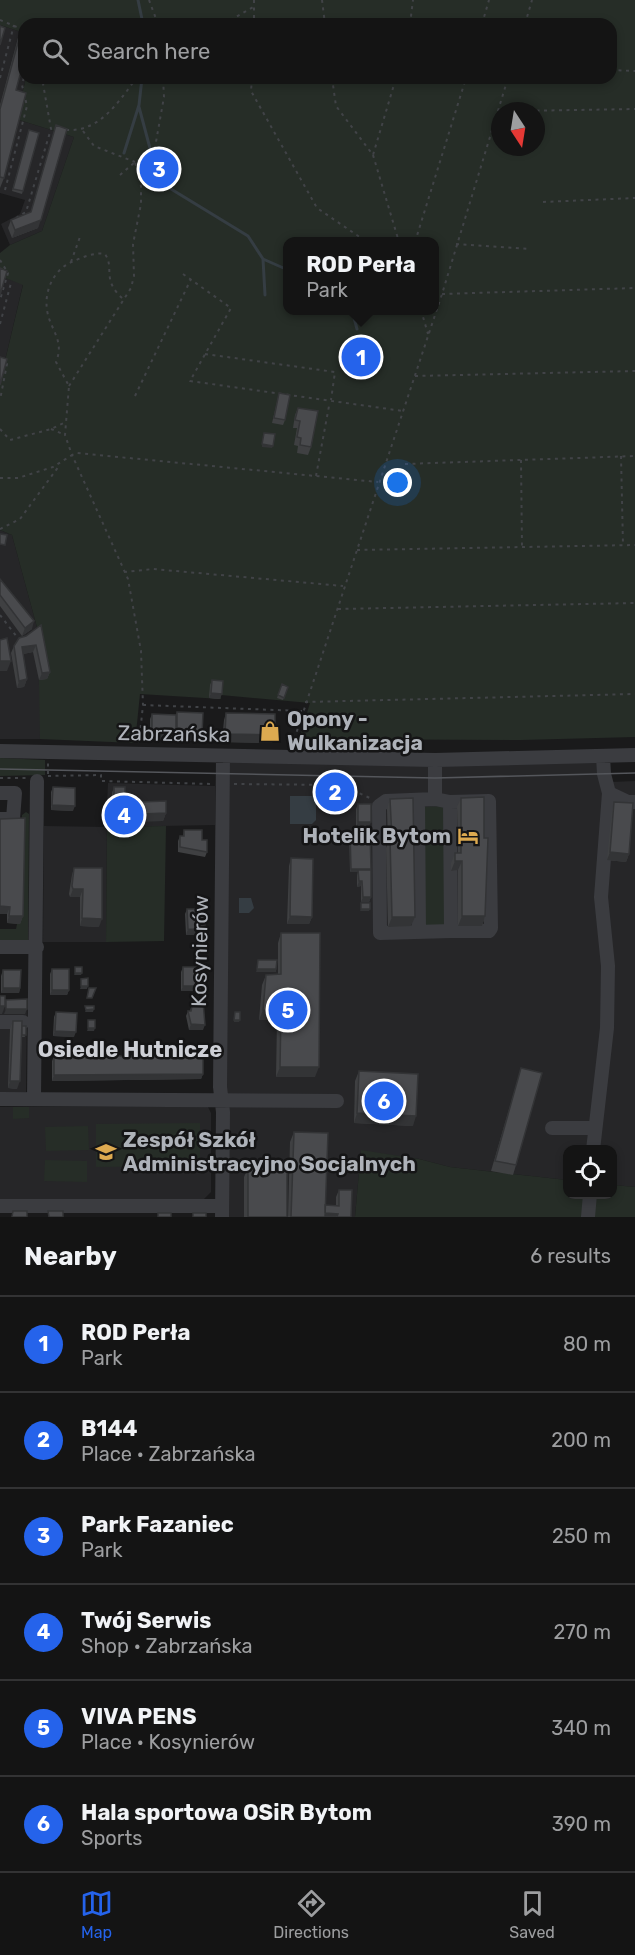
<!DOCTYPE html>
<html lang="en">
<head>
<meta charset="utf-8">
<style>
  :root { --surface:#141414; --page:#212122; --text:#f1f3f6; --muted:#9d9ea0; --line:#333334; --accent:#2563eb }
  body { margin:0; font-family:Rubik,sans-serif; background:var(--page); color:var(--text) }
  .controls { position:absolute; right:18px; bottom:18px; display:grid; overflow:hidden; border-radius:12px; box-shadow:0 3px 9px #0003 }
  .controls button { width:54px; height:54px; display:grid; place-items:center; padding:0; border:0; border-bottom:2px solid var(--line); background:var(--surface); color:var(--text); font:30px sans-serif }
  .compass { position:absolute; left:491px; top:102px; width:54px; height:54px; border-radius:50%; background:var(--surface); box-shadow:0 3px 9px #0003; rotate:168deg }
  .you { position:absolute; left:398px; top:483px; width:21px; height:21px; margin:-15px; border:4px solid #fff; border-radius:50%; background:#1a73e8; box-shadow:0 0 0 9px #1a73e833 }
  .badge { display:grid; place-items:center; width:39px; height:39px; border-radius:50%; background:var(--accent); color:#fff; font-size:20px; font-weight:700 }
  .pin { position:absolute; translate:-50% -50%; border:3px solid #fff; box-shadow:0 2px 6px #0006 }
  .popup { position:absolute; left:283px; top:237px; width:156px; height:78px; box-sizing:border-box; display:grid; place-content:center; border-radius:12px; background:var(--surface); filter:drop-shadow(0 2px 4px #0005); font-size:20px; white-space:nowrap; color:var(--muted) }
  .popup b { font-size:22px; color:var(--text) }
  .popup::after { content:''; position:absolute; left:50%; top:100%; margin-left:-12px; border:12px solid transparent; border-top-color:var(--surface) }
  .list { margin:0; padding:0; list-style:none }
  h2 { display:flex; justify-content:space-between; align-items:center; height:78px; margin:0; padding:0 24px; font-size:26px }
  h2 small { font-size:20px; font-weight:400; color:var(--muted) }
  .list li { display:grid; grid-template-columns:39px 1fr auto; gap:18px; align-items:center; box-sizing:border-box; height:96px; padding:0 24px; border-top:2px solid var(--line) }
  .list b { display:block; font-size:22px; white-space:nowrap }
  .list p { margin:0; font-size:20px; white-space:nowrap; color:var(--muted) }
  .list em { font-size:20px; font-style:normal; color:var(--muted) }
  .icon { flex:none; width:33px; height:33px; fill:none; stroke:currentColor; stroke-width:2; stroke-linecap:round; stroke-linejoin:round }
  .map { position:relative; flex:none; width:635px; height:1217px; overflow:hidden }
  .search { position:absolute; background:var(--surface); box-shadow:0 3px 9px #0003; left:18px; right:18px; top:18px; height:66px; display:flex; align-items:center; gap:15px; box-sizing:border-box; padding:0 21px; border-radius:18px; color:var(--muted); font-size:22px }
  .sheet { height:654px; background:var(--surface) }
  nav { display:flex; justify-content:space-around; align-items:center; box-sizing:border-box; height:84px; border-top:2px solid var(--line); background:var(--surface); font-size:16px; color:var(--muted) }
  nav a { display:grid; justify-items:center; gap:3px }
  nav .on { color:var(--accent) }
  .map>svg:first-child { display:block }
</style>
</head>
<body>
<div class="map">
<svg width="635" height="1217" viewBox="0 0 635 1217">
  <rect width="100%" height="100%" fill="#1a1a1b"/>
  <!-- built -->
  <path fill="#262628" d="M0,25l24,8v45h2l-10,41 58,18 -32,94 -32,14 -9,-21 19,-10 5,-14 -25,-7z
    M0,276l23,8 -23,98z
    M0,530l12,5 26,96 11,108h-49z
    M223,756h380l8,26 24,-1v406l-22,-2 -1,-35h-44l-1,30 -117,-13 -31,-8 -58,-8 -6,66h-129z
    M108,783l107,3v39l-108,2 -1,115h-63l1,-116 62,1z
    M27,1002l-1,90h-26v-89z
    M0,1107h208l3,6v79l-7,7 -204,1z"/>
  <!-- green -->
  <path fill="#262d27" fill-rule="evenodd" d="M0,0h635v737l-114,3 -222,-1 11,-36 -89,-8v4l-81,-5 -5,49 -95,-4 -2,-108 -26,-96 -12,-5v-148l23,-97 -23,-9v-23l10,-8 32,-14 32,-94 -58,-18 10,-41h585v-54h-587v9l-24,-8zM500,111h36v36h-36zM288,242h146v68h-146z
    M0,758l45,2v15l-45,1z
    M446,806v119h-24l-1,-118z
    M26,812l3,2 -1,128 -28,1v-14h16l1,-5 3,-1 2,-108z
    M166,826l-2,115 -58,1 1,-115z
    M13,1107h16v11l-16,1z
    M200,1123v43l-104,1v-43z
    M88,1126l1,24 -43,1 -1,-24z
    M361,1150l58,9 31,8 117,13 1,14h44l1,-9 22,2v30h-280z
    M45,1160l42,1v21l-43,-1z"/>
  <!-- water -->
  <path fill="#353d43" d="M290,796h26v24l-4,4h-22z
    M239,898h12l3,10 -5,5h-10z"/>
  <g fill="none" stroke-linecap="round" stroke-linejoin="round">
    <!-- stream -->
    <path stroke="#353d43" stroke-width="3" d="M138,0l5,24
      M139,107l12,45
      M124,153l15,-48 3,-27
      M153,155l10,25 8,9 77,47 15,23 2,36
      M263,259l25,11
      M352,310l5,19"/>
    <!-- path -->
    <path stroke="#414347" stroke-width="2" stroke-dasharray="3 4.5" stroke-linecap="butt" d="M149,0l9,24
      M254,0v24
      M322,0l3,24
      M0,20l24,10
      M224,24l31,-18
      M410,24l3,-24
      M482,24l7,-24
      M525,24l7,-24
      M611,70l24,1
      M0,78l14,-53
      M252,78l-1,13 66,117 50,34
      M332,78l4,28 37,49 23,-77
      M514,111l121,-2
      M66,130c33,2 51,-26 69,-50l14,-2
      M83,131l11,15 41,16
      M373,155l26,87
      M120,175l15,-13 19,-9 10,-56 -1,-19
      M5,190l22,-84 -5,-21 2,-8
      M543,202l92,-4
      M16,218l10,-6 25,-83 -9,-51
      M415,242l51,-164
      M456,244l73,5
      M0,260l8,13 -8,27
      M71,262l10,-28
      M183,274l48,34 -41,73 213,30
      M442,294l193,-6
      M421,310l7,24
      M0,324l11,-41
      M205,354l130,18 -4,28
      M0,360l7,4 -7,36
      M415,376l220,-5
      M69,386l62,-98 3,-12 -1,-32 8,-40v-18l-6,-24
      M135,396l56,-117
      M0,429l10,11 41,-11 15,-7
      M51,429l14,6
      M621,456l2,89
      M521,460l1,87
      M405,464l230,-8
      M316,476l13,-70
      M0,478h18l35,-11 19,-12 -7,-20 4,-49 -13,-24c9,-22 -6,-32 -9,-52 -3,-21 8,-42 27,-49 9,-4 21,-9 31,-7 10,15 -4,25 18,45
      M0,529l20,-10 39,-53
      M357,550l278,-5
      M124,572l29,-3 190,17
      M338,609l297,-6
      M0,615l17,22
      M305,702l330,-8
      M143,705l159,6
      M139,743l4,-38 -2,-54 -13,-72 -56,-124 5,-2 301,29
      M292,746l150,-452 66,-216
      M48,774v-12
      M48,776l53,-1v6l111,3
      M0,778h27
      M234,784l107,1 31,14"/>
    <!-- minor -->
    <path stroke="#3b3c40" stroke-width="14" d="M0,751l435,9 200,-5
      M603,756l1,18 5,19 19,9h7
      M0,793h15l-2,26h-13
      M435,799v-39
      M418,801l1,130
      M450,802l1,129 -71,2 -1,-127 7,-5 49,-2 15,3 39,-1 2,127 -2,3h-38
      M0,947h37
      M0,1022h23
      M0,1099l337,2
      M34,1099l3,-318
      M552,1128h43
      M593,1150l14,-122 1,-62 -7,-69 8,-104
      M0,1206h222
      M222,1217l1,-105 -3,-25 3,-331
      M588,1217l2,-23"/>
    <!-- tram -->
    <path stroke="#54565b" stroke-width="1.5" d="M0,769l435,9 200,-5"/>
  </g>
  <!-- wall -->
  <path fill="#3f4042" d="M23,24l-7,66 -12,88 -4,10v-83l19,-71z
    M56,125l-18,103 -26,10 -4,-10 3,-8 20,-7z
    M29,130l10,3 -17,61 -10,-3z
    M279,393l6,27 -2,5 -11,-2z
    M298,408l13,39 -3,8 -11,-2 1,-7 -4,-1 3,-17h-4l2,-13z
    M0,579l32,50 -10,7 -22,-30z
    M41,625l9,47 -3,7 -8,1 -6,-28 -10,2 4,25 -3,8 -7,1 -6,-35 3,-7z
    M212,680l8,19 -11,-1 1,-13z
    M282,684l6,3 -5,13 -6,-2z
    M177,712l22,29 -49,-2v-20l2,-5 24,1z
    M226,713l49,22 -3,8 -50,-1 2,-22z
    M53,787l20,24 -22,-1v-18z
    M114,787l11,16 41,10 -3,8 -50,1 -1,-29z
    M461,798l24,118 -3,10h-24v-56l-7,1v-8l4,-10h3l-1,-46z
    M390,799l21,127 -23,1 -2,-79 2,-5 -1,-34z
    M614,802l15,52 -3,8 -19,-2 5,-50z
    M358,804l11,23h-13v-18z
    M0,819l23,97 -3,8 -13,-1v-9z
    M184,830l23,22 -2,5 -27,-5v-11l2,-5h3z
    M350,831l21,66 -2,5h-8v-16l-4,1v-12l1,-3h-8l-1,-38z
    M291,858l21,59 -3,7h-22l2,-58z
    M74,868l25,59 -19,-1v-29h-10l-1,-3 3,-19z
    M187,909l19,21 -2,5h-18l-1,-21z
    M281,933l34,144h-39l1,-57h-18l3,-35 4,-10h12v-32z
    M183,967l18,19 -1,5h-19v-19z
    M52,969l17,21 -2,5h-17v-21z
    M3,970l17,18 -1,5h-18v-17z
    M193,1001l10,29h-14l-3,-14 2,-5h2z
    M56,1012l18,25 -21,-1 1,-19z
    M13,1021l9,5 3,11h-3l-5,52 -9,-1 2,-59z
    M116,1055l11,3 1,-3 11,3 1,-3 7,3h4l2,-3 7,2 30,1 1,-3 12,19 -2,5 -149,2v-20l2,-5 11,2 1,-2 8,2h17l1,-2 7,2h16z
    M521,1068l-5,97 -3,10 -22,-4z
    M359,1071l54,55 -59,-3 1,-42z
    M294,1132l31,73 11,1v-9l3,-7 12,27h-63l2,-75z
    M248,1167l39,50h-43v-40z"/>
  <!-- shaded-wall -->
  <path fill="#333436" d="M41,220l-3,8 -26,10 3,-8z
    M262,444l11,2 -1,2 -10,-1z
    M34,621l-2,8 -10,7 3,-8z
    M36,645l-3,7 -14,3 3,-8z
    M0,661h11l-4,10h-7z
    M50,672l-3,7 -8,1 3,-7z
    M27,679l-3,8 -7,1 2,-7z
    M211,693l11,1 -2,5 -11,-1z
    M177,733l25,1 -3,7 -49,-2 2,-5 24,1z
    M225,734l50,1 -3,8 -50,-1z
    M331,794h9l-1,3h-9z
    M52,805l23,1 -2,5 -22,-1z
    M166,813l-3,8 -50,1 3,-7z
    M358,822h13l-2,5h-13z
    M610,852l19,2 -3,8 -19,-2z
    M455,861h7l-4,9 -7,1z
    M351,869h20l-1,3h-20z
    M359,881h3l-1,5 -4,1z
    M73,889h10l-3,8h-10z
    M363,897h8l-2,5h-8z
    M0,906l10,1 -3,7h-7z
    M361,909h9l-1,2h-9z
    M9,916h14l-3,8 -13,-1z
    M290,916l22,1 -3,7h-22z
    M462,916h23l-3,10h-24z
    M392,917h23l-4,9 -23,1z
    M82,918l20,1 -3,8 -19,-1z
    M188,929l18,1 -2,5h-18z
    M257,969h19v3h-20z
    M75,973h7l-1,2h-7z
    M81,986h7l-1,3h-7z
    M183,986h18l-1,5h-19z
    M3,988h17l-1,5h-18z
    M52,990h17l-2,5h-17z
    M0,1006h5l-3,8h-2z
    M6,1009h21l-2,5h-21z
    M94,1009l-1,3h-8l1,-2z
    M263,1010l18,1 -4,9h-18z
    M234,1020h6l-1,2h-5z
    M191,1024l14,1 -2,5h-14z
    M88,1028h7l-1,3h-7z
    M55,1031l21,1 -2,5 -21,-1z
    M280,1067h39l-4,10h-39z
    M203,1074l-2,5 -149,2 2,-6z
    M10,1081h10l-3,8 -9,-1z
    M357,1113l59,3 -3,10 -59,-3z
    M324,1213l14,1 -2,3h-13z"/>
  <!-- building -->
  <path fill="#494a4d" stroke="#333436" stroke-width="1.5" d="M23,24h1v36l-8,30 10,3 -22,85 -4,-1v-68z
    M0,26l5,2 -5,17z
    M56,125l11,4 -26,91 -26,10 -4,-10 20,-8z
    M29,130l10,3 -16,58 -10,-2z
    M0,268l7,3 -7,24z
    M0,357l7,2 -7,26z
    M279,393l11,2 -5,25 -11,-2z
    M298,408l20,3 -7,36 -11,-2 1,-7 -4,-1 3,-16 -5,-1z
    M264,433l11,1 -2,12 -11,-2z
    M0,534l7,1 -2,10 -5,-1z
    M0,579l34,42 -9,7 -25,-33z
    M41,625l9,47 -8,1 -6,-28 -14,2 5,32 -8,2 -5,-35 5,-8 7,-2z
    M7,638l4,23h-11v-21z
    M212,680l11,1 -1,13 -11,-1z
    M282,684l6,3 -4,11 -6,-3z
    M177,712l26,1 -1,21 -25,-1z
    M226,713l49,1v21l-50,-1z
    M152,714l24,1v20l-24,-1z
    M332,785h8v9h-9z
    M53,787l22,1v18l-23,-1z
    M114,787h11v16h-10l-1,3z
    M484,797v41h4l-3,78h-23v-55h-7v-8h6v-55z
    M413,798l2,119h-23l-2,-79h2l-2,-39z
    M166,801v12l-50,2 -1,-12z
    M614,802l19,1 -4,51 -19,-2z
    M358,804h13v18h-13z
    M25,818l-2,98h-14l1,-9 -10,-1v-87z
    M184,830h18v10h5v12l-27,-5v-11h4z
    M350,831h20l1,38h-20z
    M291,858l22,1 -1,58 -22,-1z
    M74,868h28v51l-20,-1 1,-29h-10l-1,-3z
    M358,870h13v27h-8l-1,-16h-3z
    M361,903h9v6h-9z
    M187,909h16l3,21 -18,-1z
    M281,933h39l-1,134h-39l1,-56 -18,-1 3,-35 15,-1z
    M258,960h19l-1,9h-19z
    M75,967h7v6h-7z
    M183,967h18v19h-18z
    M52,969h17v21h-17z
    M3,970h18l-1,18h-17z
    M88,978v8h-7v-7z
    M89,988h7l-4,10h-5z
    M0,996h5v10h-5z
    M27,999v10h-21v-9z
    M193,1001h10l2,24 -14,-1 -3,-13h3z
    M85,1006h9v3l-8,1z
    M56,1012l21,1 -1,19 -21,-1z
    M235,1012h5v8h-6z
    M88,1020h7v8h-7z
    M13,1021h9l-2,60h-10z
    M22,1026h4v9h-4z
    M99,1055v3l12,-3v3h5v-3l12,3v-3l12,3v-3h7v3h5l1,-3h7v2l12,-2v3l13,-3v3h6v-3l12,3v16l-149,1v-19l12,3v-3h8v2l12,-2v2h6v-2z
    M521,1068l21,5 -26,92 -21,-4z
    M359,1071l59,3 -2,42 -59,-3z
    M294,1132l34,1 -3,84h-34z
    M248,1167h39v50h-39z
    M339,1190h13l-1,27h-14l1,-3 -13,-1v-8l14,1z
    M13,1211h14v6h-15z
    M48,1211h15v6h-14z
    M158,1213h13v4h-13z
    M193,1213h13v4h-13z"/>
  <!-- icons -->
  <defs>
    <g id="shop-bare" transform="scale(1.62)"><path d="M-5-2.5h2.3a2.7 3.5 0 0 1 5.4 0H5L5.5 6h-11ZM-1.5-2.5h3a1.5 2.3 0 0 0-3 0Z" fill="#ddaa50" stroke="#151516" stroke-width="2.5" paint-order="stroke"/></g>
    <g id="hotel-bare" transform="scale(1.62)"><path d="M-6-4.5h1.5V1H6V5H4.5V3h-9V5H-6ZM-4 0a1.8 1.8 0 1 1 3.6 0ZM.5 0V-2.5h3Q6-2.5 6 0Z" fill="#ddaa50" stroke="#151516" stroke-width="2.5" paint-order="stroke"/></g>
    <g id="school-bare" transform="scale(1.62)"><path d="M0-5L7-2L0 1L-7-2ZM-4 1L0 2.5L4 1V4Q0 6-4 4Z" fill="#ddaa50" stroke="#151516" stroke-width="2.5" paint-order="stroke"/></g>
  </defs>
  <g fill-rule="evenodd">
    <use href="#shop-bare" x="270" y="731"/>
    <use href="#hotel-bare" x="468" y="836"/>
    <use href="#school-bare" x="106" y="1152"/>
  </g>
  <g text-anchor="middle" stroke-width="5" stroke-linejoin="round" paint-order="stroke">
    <!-- poi labels -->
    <g font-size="21" font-weight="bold" fill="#aeb2b9" stroke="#151516" text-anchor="start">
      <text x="287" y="726">Opony -<tspan x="287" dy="24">Wulkanizacja</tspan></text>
      <text x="451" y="843" text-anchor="end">Hotelik Bytom</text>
      <text x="123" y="1147">Zespół Szkół<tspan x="123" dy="24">Administracyjno Socjalnych</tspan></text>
    </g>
    <!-- street labels -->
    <g font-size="21" fill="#aeb2b9" stroke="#151516">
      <text transform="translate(174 734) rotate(1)" y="7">Zabrzańska</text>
      <text transform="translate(200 951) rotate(-89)" y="7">Kosynierów</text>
    </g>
    <!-- neighbourhood labels -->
    <g font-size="22" font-weight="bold" fill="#ced0d6" stroke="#151516">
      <text x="130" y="1057">Osiedle Hutnicze</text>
    </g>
  </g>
</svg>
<div class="controls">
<button><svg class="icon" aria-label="locate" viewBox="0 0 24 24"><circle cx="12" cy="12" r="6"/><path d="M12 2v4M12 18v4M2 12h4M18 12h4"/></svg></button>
</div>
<svg class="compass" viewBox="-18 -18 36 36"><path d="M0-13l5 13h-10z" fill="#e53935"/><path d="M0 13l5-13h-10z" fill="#9d9ea0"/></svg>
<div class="you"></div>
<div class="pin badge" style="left:361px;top:357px">1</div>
<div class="popup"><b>ROD Perła</b>Park</div>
<div class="pin badge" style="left:335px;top:792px">2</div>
<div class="pin badge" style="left:159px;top:169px">3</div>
<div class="pin badge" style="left:124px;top:815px">4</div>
<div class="pin badge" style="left:288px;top:1010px">5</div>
<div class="pin badge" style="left:384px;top:1101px">6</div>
<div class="search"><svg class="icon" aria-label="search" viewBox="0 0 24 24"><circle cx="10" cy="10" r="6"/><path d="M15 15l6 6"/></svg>Search here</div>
</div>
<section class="sheet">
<h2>Nearby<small>6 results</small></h2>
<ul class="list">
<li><span class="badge">1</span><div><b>ROD Perła</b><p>Park</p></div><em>80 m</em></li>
<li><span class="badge">2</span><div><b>B144</b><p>Place · Zabrzańska</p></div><em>200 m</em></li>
<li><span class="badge">3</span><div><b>Park Fazaniec</b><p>Park</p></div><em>250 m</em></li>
<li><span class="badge">4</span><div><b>Twój Serwis</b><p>Shop · Zabrzańska</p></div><em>270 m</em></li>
<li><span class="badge">5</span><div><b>VIVA PENS</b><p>Place · Kosynierów</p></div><em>340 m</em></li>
<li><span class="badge">6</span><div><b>Hala sportowa OSiR Bytom</b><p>Sports</p></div><em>390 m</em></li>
</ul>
</section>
<nav>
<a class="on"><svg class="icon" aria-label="map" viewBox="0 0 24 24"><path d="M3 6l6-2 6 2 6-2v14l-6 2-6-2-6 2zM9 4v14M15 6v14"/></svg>Map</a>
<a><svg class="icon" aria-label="directions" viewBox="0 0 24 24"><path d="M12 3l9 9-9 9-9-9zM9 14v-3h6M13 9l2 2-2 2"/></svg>Directions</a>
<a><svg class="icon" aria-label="saved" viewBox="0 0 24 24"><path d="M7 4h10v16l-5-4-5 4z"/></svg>Saved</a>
</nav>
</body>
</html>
